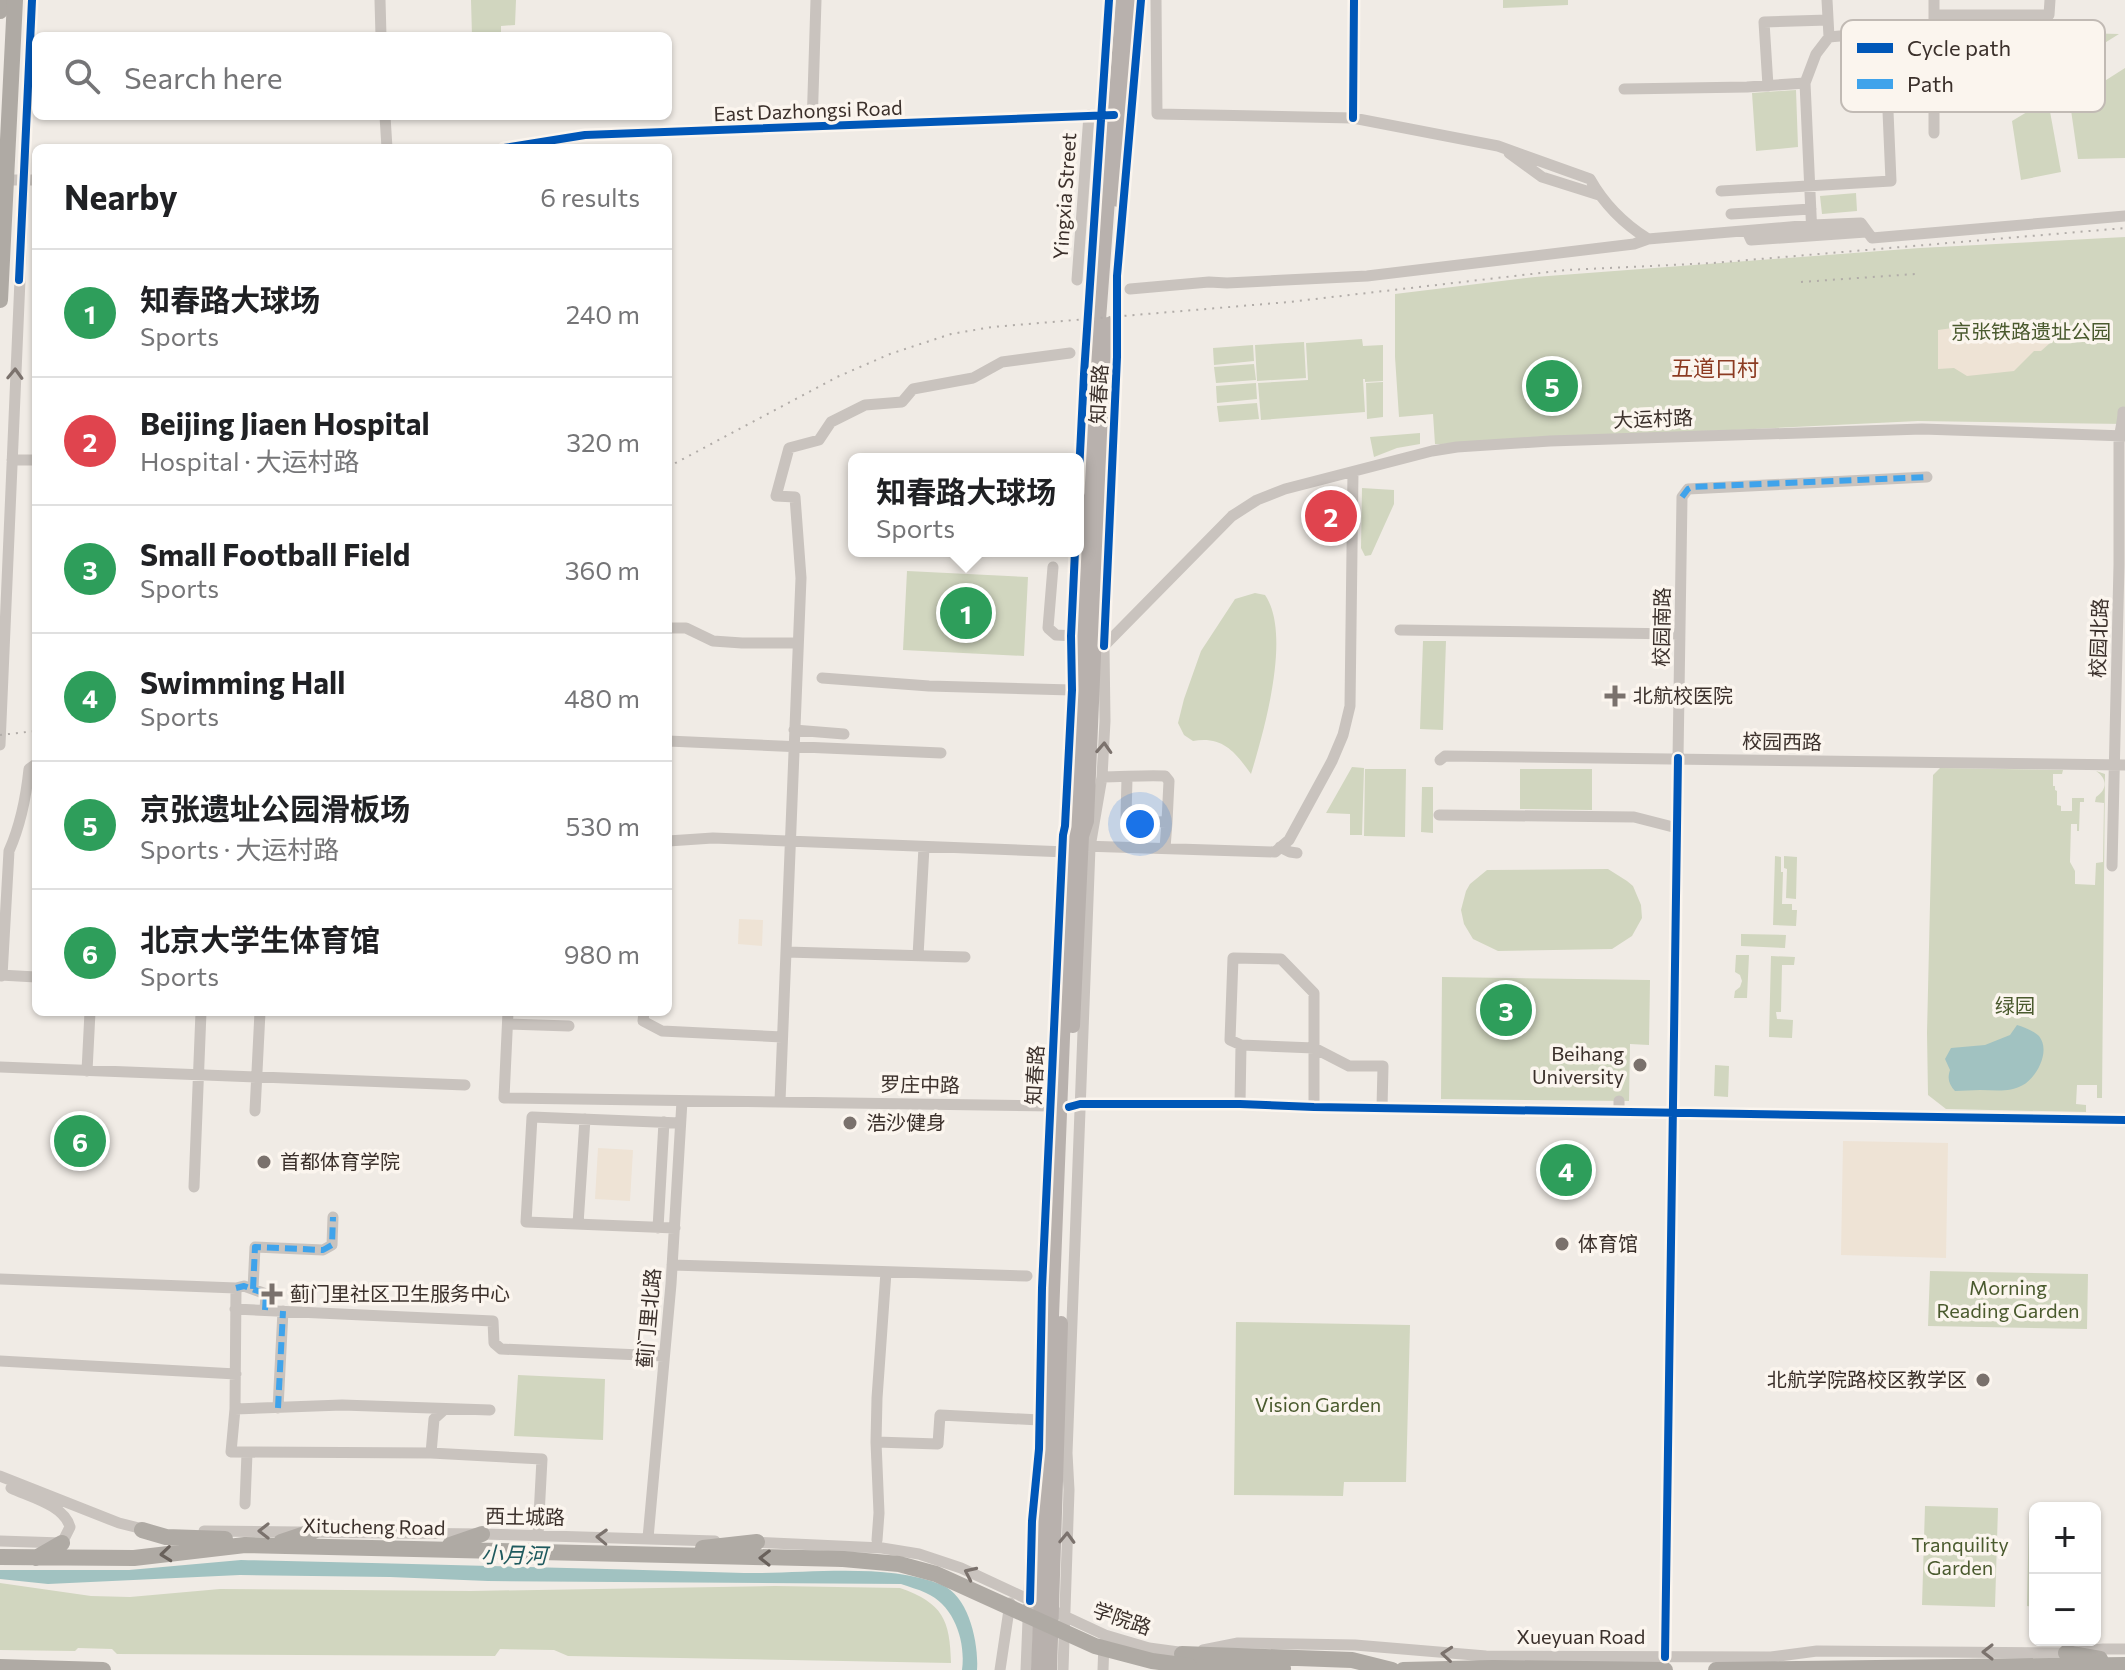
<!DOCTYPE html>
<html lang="en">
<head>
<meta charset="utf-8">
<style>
  :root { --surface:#fff; --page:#f2f2f2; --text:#202124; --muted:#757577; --line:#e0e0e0; --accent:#7a716c }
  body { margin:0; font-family:Commissioner,"Noto Sans SC",sans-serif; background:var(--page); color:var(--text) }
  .controls { position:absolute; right:24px; bottom:24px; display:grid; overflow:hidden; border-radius:12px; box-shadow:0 2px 6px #0004 }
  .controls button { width:72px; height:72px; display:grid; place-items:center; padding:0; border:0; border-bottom:2px solid var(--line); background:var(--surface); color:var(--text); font:40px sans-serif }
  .you { position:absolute; left:1140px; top:824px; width:28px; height:28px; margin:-20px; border:6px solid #fff; border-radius:50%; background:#1a73e8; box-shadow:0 0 0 12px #1a73e833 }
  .badge { display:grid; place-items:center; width:52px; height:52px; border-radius:50%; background:var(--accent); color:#fff; font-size:26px; font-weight:700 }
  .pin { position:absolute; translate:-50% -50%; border:4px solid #fff; box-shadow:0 2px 8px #0006 }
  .popup { position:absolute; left:848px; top:453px; width:236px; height:104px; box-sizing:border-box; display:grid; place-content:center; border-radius:12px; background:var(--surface); filter:drop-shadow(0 2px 6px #0005); font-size:26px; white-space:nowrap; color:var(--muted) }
  .popup b { font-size:30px; color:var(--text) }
  .popup::after { content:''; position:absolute; left:50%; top:100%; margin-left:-16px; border:16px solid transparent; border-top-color:var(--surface) }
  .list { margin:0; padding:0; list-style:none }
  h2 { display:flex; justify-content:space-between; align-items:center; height:104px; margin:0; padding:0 32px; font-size:34px }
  h2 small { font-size:26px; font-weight:400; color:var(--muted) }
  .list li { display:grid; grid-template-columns:52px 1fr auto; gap:24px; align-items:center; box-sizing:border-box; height:128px; padding:0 32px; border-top:2px solid var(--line) }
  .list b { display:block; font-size:30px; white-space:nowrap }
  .list p { margin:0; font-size:26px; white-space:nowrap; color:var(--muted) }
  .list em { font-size:26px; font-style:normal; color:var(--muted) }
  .icon { flex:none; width:44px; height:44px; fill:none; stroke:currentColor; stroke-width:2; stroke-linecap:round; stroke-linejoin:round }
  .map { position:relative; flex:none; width:2125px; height:1670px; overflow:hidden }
  .search { position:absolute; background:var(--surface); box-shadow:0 2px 6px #0004; left:32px; top:32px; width:640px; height:88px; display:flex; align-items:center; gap:20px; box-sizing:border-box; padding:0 28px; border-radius:12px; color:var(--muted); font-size:30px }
  .panel { position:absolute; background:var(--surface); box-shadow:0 2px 6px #0004; left:32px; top:144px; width:640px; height:872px; border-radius:12px }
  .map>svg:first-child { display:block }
</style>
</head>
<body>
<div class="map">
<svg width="2125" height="1670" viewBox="0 0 2125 1670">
  <rect width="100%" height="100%" fill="#f0ebe5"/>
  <!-- green -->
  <path fill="#d1d6bf" d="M471,0h45l-1,25 -14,1v10h-29z
    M1503,0h65v5l-65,3z
    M2019,23l22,1v8l78,2 -61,38 -5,-16 -23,12v-18l-12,-10z
    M2125,68v90l-47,1 -8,-56z
    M1796,90l2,57 -42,4 -4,-58z
    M2049,106l12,66 -40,8 -9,-59 15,-9z
    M1856,193l1,18 -35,3 -2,-18z
    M2125,237v187l-207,-3 -477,23h-6l-2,-30 -34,3 -4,-60v-63l140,-17 385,-29z
    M1362,339l1,7 20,-1v36l-18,1v-3h-2l2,33 -104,8 -3,-37 50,-3 -2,-37z
    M1304,342l2,36 -49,3 -2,-36z
    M1253,345l1,16 -40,4 -1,-17z
    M1254,364l2,16 -40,3 -2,-16z
    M1383,382v35l-16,2 -1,-36z
    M1256,383l1,16 -40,4 -1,-17z
    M1257,403l2,16 -40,3 -2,-16z
    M1420,433v11l-23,4 -23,9 -4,-20z
    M1362,488l32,2v14l-23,51 -6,1 -4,-8z
    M907,571l121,6 -4,79 -121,-6z
    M1255,593l10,2c27,39 -1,136 -14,179 -16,-22 -28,-38 -58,-33l-9,-6 -6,-12 6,-24 17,-48 34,-52z
    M1423,641h23l-3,89 -23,-1z
    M1352,767l12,1 -2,67h-12v-21l-24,-1z
    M1940,768l123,2 -1,4h-9v12h2v4l2,1v14l4,1v5h11v-13h12v4h-4l-1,29h-2v-7h-6l-1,38 5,9v13l20,1 1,-22 7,-1 1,-59 -9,-1 1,-5c11,-7 12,-18 0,-26l9,3 -3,324h-5v-13h-20l-1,19 10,1v7l-140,-3 -18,-14 -1,-62 6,-258z
    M1365,769h41l-1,68 -41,-1z
    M1520,769h72v41l-72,-1z
    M1422,787h11v46l-12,-1z
    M1775,856l6,1v15h2l-1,32h10v6h5l-1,16 -23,-1z
    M1784,856l13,1 -1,42 -10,-1 1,-29 -3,-1z
    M1608,869l19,12 6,5 8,19 1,13 -10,18 -20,13 -114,2 -25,-12 -9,-15 -3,-14 5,-19 4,-7 17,-14z
    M1741,934l45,1 -1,13 -44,-2z
    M1736,955h13l-2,43h-13l1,-7 5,-4 2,-6 -2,-6 -5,-3z
    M1771,956l24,1 -1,8h-12l-1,47h-5l1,7 16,1 -1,18 -23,-1z
    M1442,977l208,3 -1,65 -19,-1 -1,57 -188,-2z
    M1715,1065l14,1 -1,31 -14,-1z
    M1930,1271l158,3 -1,55 -159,-3z
    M1236,1322l174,3 -4,157h-62l-1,14 -109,-1z
    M518,1375l87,4 -2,61 -89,-4z
    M1925,1506l73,2 -3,99 -73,-2z
    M2029,1511h6v96l-8,-1z
    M0,1583l91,13 39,1 90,-8 251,2 304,-5 125,2c43,15 50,32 51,75l-383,-7 -14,-6 -54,-1 -5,7 -378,-2 -5,-5 -34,-1 -3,3 -75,-1z"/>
  <!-- plaza -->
  <path fill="#eee3d5" d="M1960,327l16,7 57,-3 17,12 -9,8h-7l-20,20 -47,5 -13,-8 -16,1v-39z
    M739,919l24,1 -1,26 -24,-2z
    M1843,1141l105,2 -2,115 -105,-3z
    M598,1148l35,2 -3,51 -35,-2z"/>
  <!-- water -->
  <path fill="#a1c2c1" d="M2017,1025c7,2 17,6 22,11 12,15 -2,41 -16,49 -14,8 -29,5 -43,5 -8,0 -17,1 -25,1 -6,-7 -8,-12 -5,-21l-5,-11 6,-11 34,-3 25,-10z
    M241,1560c168,4 335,8 503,13 60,1 143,-11 198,12 27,11 37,59 35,85h-15c4,-29 -8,-65 -36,-77 -8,-4 -17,-6 -25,-9l-413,-3 -98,-4 -150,-2 -192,9 -48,-5v-9h129z"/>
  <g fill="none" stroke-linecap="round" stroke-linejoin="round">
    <!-- minor -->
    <path stroke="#c9c3be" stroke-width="11" d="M380,0l1,36
      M1156,0l1,114 196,4 145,28 92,33c14,25 34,45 58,60
      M1827,0l2,37
      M1934,0v133
      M1934,15h115l1,-15
      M1768,86l-4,-64 64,-2
      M1624,89l123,-2 58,-4
      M385,116l2,32
      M1353,118l1,-118
      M812,127l4,-127
      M504,148l81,-13 529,-20
      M1509,153l33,24 57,18
      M1,180h35
      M1721,191l170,-10 -5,-116
      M1731,214l80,-5
      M1747,231l4,9 115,-8
      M1812,236l-7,-153 11,-29 13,-17 55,-5 2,33 48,-1
      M1077,280l12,-165
      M1130,289l79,-7 18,1 140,-7 267,-32 14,-5 164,-14 49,-2 11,15 253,-22
      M12,460h24
      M1078,493l6,-119 25,-374
      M1053,567l-5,61 8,7 20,1
      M668,628h18l27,13 29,2h56
      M1400,630l280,4
      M1104,646l128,-130 25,-16 28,-11 147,-38 25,-4 93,-6 372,-12 203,7
      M822,678l107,8 143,4
      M794,730l50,4
      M668,741l273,12
      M0,745l32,-745
      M1678,758l4,-261 6,-8 239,-12
      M1440,760l5,-4 680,9
      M1102,777c22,0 41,-2 63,-1l4,5 -2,41 -35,-1 -6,-4 1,-39
      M1439,815l195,2 43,11
      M668,841l45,-3 354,14
      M1083,846l192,6 14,-12 43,-79 11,-26 7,-29 3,-234
      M1280,847l10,5 7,1
      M1165,848l2,-26
      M2112,866l7,-301v-122c0,-11 4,-20 4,-31
      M786,952l179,5
      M918,956l6,-109
      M0,975l36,2
      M2,976l7,-125c12,-27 17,-53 20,-82l7,-5
      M508,1012l-4,86 551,8
      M644,1012l-1,9 19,10 120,6
      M508,1024l61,2
      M1241,1045l-11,-5 3,-82 48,1 33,34v114
      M0,1067l465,18
      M87,1071l3,-59
      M780,1101l21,-523 -6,-81 -19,-1 13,-48 30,-8 12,-18 34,-17 37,-3 11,-13 60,-11 29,-16 68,-9
      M1240,1104l1,-59 73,3 35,18h34l-1,42
      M255,1111l5,-99
      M1619,1111v-10
      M194,1187l7,-175
      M578,1224l7,-105
      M658,1228l6,-106
      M675,1228l-149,-6 6,-105 148,6
      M672,1265l355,11
      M0,1279l236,9 8,-2 22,8 -1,16
      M236,1288l-1,121 -4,43 200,1 111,6 -4,76
      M253,1289l2,-42 68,3 9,-5 1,-28
      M235,1309l258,12 1,22 7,6 163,7
      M0,1361l236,13
      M278,1408l5,-97
      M235,1409l107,-4 148,5
      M876,1442l1,-44 9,-126
      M431,1453l3,-34 11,-10
      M0,1476l119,47 28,7
      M245,1504l2,-51
      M204,1531l278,3 233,7
      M648,1538l23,-254 11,-183
      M877,1540l2,-27 -3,-71 62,2 2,-29 100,5
      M0,1541l62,2 8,-16c-6,-22 -40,-30 -59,-39
      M752,1542l130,6 37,6 42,14 144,67 44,13 37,5
      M1203,1650l35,-7 117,2 131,11 285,1 46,-6 249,2 37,-4h22
      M1000,1670l10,-67
      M1026,1670l6,-149 7,-72 3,-161 21,-453 2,-9 7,-136 -1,-54 4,-85
      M1063,1670l6,-180 -2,-37 23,-606 12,-70 3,-56 -1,-75 13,-289v-81l24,-276
      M1103,1670l1,-27"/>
    <!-- major -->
    <path stroke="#b8b1ad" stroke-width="14" d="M1118,200l16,-200
      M1073,1026l9,-190 5,-15 21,-497
      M1038,1670l33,-835 5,-9 19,-453 28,-373
      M1050,1670l11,-347"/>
    <!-- highway -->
    <path stroke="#afaaa4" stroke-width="16" d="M0,11l1,-11
      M142,1530l24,7 59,2
      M281,1542l33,-11
      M450,1545l32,-11
      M703,1548l54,-6
      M0,1557l134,1 111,-13 598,14
      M36,1558l26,-15
      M2066,1653l34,6
      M1182,1654l170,6 40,10
      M1189,1666l94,2
      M0,1667l103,3
      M1403,1670l90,-2 172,2
      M1716,1670l409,-5"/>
    <!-- rail -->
    <path stroke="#b1aca8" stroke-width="2" stroke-dasharray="2 6" stroke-linecap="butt" d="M1801,282l114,-8
      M668,467l169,-90 53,-23 61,-20 41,-7 297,-25 277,-32 147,-7 412,-35
      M0,735l36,-4"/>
    <!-- highway-bridge -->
    <path stroke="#afaaa4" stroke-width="16" d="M0,300l15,-300
      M843,1559l56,5 37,10 159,72 57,15 37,5"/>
    <!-- quiet -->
    <path stroke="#3fa3eb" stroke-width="6" stroke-dasharray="12 6" stroke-linecap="butt" d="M1682,497l6,-8 4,-2 235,-10
      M236,1288l8,-2 22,8 -1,16
      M253,1289l2,-42 68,3 9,-5 1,-28
      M278,1408l5,-97"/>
    <!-- cycleway casing -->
    <g stroke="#fbf5ee" stroke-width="13">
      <path id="cycleway" d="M1353,118l1,-118
        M504,148l81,-13 529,-20
        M19,280l13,-280
        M1078,493l6,-119 25,-374
        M1104,646l13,-289v-81l24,-276
        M1069,1107l11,-3h160l74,3 811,13
        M1030,1601l2,-80 7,-72 3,-161 21,-453 2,-9 7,-136 -1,-54 4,-85
        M1665,1657l13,-899"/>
    </g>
    <!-- cycleway -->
    <use href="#cycleway" stroke="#0057b8" stroke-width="8"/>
  </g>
  <!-- one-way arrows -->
  <defs><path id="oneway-chevron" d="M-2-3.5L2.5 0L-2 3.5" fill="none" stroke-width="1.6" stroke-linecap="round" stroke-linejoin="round" transform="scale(2)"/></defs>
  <g stroke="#7b726d">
    <use href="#oneway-chevron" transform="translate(15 374) rotate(-88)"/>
    <use href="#oneway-chevron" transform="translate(1104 748) rotate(-87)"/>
    <use href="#oneway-chevron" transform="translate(264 1531) rotate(180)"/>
    <use href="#oneway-chevron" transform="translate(602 1537) rotate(-178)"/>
    <use href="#oneway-chevron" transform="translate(1067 1538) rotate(-88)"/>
    <use href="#oneway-chevron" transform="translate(970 1573) rotate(-155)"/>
    <use href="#oneway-chevron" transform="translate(1988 1652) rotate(-180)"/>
    <use href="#oneway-chevron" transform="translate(1447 1654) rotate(-175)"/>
  </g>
  <g stroke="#69615b">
    <use href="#oneway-chevron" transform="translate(166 1554) rotate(174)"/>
    <use href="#oneway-chevron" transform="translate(765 1558) rotate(-179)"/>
  </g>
  <!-- markers -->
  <g fill="#7a716c" stroke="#fbf5ee" stroke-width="3">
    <path d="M1611 684h8v8h8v8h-8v8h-8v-8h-8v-8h8z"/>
    <circle cx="1640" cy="1065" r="8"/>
    <circle cx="850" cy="1123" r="8"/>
    <circle cx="264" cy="1162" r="8"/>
    <circle cx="1562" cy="1244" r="8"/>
    <path d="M268 1282h8v8h8v8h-8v8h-8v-8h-8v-8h8z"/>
    <circle cx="1983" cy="1380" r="8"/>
  </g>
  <g text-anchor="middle" stroke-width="7" stroke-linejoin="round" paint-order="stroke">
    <!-- street labels -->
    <g font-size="20" fill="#3b302b" stroke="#fbf5ee">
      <text transform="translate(808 111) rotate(-2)" y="7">East Dazhongsi Road</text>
      <text transform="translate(1065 196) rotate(-86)" y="7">Yingxia Street</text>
      <text transform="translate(1099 394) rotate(-87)" y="7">知春路</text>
      <text transform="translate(1653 419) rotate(-2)" y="7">大运村路</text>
      <text transform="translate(1662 627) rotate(-89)" y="7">校园南路</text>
      <text transform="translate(2099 638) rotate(-88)" y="7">校园北路</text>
      <text transform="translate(1782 742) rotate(1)" y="7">校园西路</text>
      <text transform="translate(1035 1075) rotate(-87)" y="7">知春路</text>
      <text transform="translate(920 1085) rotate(1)" y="7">罗庄中路</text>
      <text transform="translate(649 1318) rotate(-85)" y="7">蓟门里北路</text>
      <text transform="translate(525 1517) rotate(1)" y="7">西土城路</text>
      <text transform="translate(374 1527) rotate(1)" y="7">Xitucheng Road</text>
      <text transform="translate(1122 1619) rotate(19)" y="7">学院路</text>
      <text x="1581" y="1644">Xueyuan Road</text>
    </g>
    <!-- park labels -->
    <g font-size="20" fill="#4a5a2e" stroke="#fbf5ee">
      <text x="2031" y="339">京张铁路遗址公园</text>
      <text x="2015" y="1013">绿园</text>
      <text x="2008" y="1295">Morning<tspan x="2008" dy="23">Reading Garden</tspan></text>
      <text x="1318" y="1412">Vision Garden</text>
      <text x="1960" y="1552">Tranquility<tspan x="1960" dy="23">Garden</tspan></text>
    </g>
    <!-- poi labels -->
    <g font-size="20" fill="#3b302b" stroke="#fbf5ee" text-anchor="start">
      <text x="1633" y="703">北航校医院</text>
      <text x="1624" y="1061" text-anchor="end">Beihang<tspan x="1624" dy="23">University</tspan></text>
      <text x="866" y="1130">浩沙健身</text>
      <text x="280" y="1169">首都体育学院</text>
      <text x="1578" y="1251">体育馆</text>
      <text x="290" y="1301">蓟门里社区卫生服务中心</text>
      <text x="1967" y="1387" text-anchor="end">北航学院路校区教学区</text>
    </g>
    <!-- neighbourhood labels -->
    <g font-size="22" fill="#8c3b22" stroke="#fbf5ee">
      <text x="1715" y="376">五道口村</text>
    </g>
    <!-- water labels -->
    <g font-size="22" font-style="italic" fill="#1f5a5e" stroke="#fbf5ee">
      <text transform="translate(514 1555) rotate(1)" y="8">小月河</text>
    </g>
  </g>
  <!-- legend -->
  <rect x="1841" y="20" width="264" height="92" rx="12" fill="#fbf5ee" stroke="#c1bab4" stroke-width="2"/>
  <rect x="1857" y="43" width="36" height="10" fill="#0057b8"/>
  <rect x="1857" y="79" width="36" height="10" fill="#3fa3eb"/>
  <g font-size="22" fill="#3b302b">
    <text x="1907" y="56">Cycle path</text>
    <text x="1907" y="92">Path</text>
  </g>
</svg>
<div class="controls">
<button>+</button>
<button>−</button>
</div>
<div class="you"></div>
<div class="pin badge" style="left:966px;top:613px;background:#2e9e5b">1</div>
<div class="popup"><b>知春路大球场</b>Sports</div>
<div class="pin badge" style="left:1331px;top:516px;background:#e0444e">2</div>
<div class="pin badge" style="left:1506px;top:1010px;background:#2e9e5b">3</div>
<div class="pin badge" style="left:1566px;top:1170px;background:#2e9e5b">4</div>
<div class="pin badge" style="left:1552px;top:386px;background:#2e9e5b">5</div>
<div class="pin badge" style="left:80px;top:1141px;background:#2e9e5b">6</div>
<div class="search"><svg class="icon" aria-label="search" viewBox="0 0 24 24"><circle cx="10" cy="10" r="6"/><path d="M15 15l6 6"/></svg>Search here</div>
<section class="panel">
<h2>Nearby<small>6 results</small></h2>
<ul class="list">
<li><span class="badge" style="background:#2e9e5b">1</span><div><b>知春路大球场</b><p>Sports</p></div><em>240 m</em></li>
<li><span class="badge" style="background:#e0444e">2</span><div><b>Beijing Jiaen Hospital</b><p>Hospital · 大运村路</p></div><em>320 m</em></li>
<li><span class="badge" style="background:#2e9e5b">3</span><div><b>Small Football Field</b><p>Sports</p></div><em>360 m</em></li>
<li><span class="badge" style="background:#2e9e5b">4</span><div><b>Swimming Hall</b><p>Sports</p></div><em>480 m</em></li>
<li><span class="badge" style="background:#2e9e5b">5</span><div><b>京张遗址公园滑板场</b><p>Sports · 大运村路</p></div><em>530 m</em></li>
<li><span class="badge" style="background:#2e9e5b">6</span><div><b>北京大学生体育馆</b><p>Sports</p></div><em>980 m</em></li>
</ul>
</section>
</div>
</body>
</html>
